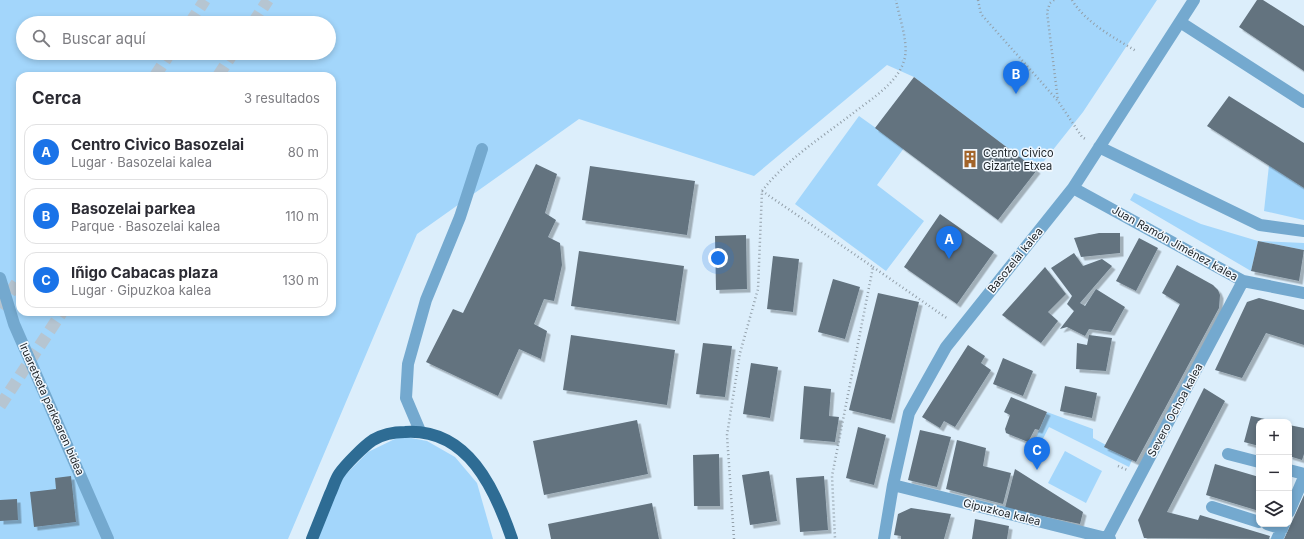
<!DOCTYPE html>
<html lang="es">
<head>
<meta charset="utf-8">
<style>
  :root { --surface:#fff; --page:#f2f2f3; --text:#2b2b33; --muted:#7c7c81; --line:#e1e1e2; --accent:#1a73e8 }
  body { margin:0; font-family:Inter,sans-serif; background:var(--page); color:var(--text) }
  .controls { position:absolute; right:12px; bottom:12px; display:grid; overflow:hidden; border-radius:8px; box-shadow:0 2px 6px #0003 }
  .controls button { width:36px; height:36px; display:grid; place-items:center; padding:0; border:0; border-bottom:1px solid var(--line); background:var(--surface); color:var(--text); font:20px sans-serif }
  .you { position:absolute; left:718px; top:258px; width:14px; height:14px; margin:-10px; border:3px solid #fff; border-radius:50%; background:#1a73e8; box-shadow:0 0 0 6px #1a73e833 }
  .badge { display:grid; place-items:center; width:26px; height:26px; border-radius:50%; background:var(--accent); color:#fff; font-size:13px; font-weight:700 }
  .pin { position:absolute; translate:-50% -33px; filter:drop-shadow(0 1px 2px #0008) }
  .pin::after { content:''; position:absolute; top:21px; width:14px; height:12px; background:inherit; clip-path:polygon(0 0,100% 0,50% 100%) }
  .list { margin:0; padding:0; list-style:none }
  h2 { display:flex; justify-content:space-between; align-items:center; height:52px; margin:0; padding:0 16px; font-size:17px }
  h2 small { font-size:13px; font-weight:400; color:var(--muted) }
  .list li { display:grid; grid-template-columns:26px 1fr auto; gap:12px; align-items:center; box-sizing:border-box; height:56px; margin:0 8px 8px; padding:0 8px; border:1px solid var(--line); border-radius:12px }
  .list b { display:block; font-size:15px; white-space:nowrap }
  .list p { margin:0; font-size:13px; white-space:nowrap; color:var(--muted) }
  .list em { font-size:13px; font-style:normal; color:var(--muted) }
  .icon { flex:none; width:22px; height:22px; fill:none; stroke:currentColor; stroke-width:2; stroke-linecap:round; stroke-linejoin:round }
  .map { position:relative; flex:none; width:1304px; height:539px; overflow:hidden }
  .search { position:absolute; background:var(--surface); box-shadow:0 2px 6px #0003; left:16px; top:16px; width:320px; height:44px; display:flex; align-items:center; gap:10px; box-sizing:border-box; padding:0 14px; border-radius:22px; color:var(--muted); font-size:15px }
  .panel { position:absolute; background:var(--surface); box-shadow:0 2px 6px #0003; left:16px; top:72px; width:320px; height:244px; border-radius:12px }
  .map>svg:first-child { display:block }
</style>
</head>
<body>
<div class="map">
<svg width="1304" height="539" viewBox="0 0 1304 539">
  <defs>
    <filter id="shadow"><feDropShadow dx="3.5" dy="3.5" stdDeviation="0" flood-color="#0004"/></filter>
  </defs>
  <rect width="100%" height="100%" fill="#dceefb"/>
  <!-- green -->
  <path fill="#a3d6fb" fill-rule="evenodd" d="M0,0h1157l-74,112 -46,58 -123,-93 -27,-12 -133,111 -175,-57 -162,115 -129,305h-288zM23,23h306v30h-306zM20,76h312v236h-312z
    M859,116l45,32 -27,37 47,36 -38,50 -91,-67z
    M1269,165l35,23v32l-40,-9z
    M1134,193l67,31 57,17 46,2v7l-46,-9 -7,30 -121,-71z
    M1047,412l46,17v9l13,7 -1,2 27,13 -3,7 -80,-40c-4,7 -8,20 -18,21z
    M401,436l26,5 28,16 22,26 16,56h-181l24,-55 32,-32z
    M1065,451l37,20 -16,32 -38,-20z"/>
  <!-- building -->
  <path fill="#63737f" filter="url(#shadow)" d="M1257,0h6l41,26v45l-65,-44z
    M914,77l123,93 -39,50 -123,-92z
    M1229,96l75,47v45l-97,-62z
    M536,164l21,10 -12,39 11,7 -8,17 12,6 2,22 -8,36 -10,-2 -10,25 13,7 -6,28 -22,-10 -21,47 -72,-34 27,-53 10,4z
    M590,166l105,15 -8,54 -105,-15z
    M940,214l54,38 -37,52 -53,-37z
    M1099,233h21v20l-39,4 -7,-19z
    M746,235l1,54 -31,1 -1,-54z
    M1139,238l19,10 -22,43 -20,-10z
    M1258,241l46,9 -5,31 -48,-10z
    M579,251l105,15 -8,55 -105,-15z
    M1074,253l9,13 19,-7 10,7 -32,37 5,3 11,-17 29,18 -14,25 -22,-3 -4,7 -18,-9 -7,2 14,-18 -7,-7 5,-8 -21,-28z
    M773,256l26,3 -6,53 -26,-3z
    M1177,265l36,20 5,5 2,5 -1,13 -83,154 -32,-15 76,-143 -18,-11z
    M1045,267l21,27 -18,18 10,9 -17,22 -39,-28z
    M833,279l27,8 -15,52 -27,-7z
    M878,293l41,9 -28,118 -42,-10z
    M1259,298l45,12v35l-38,-12 -24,45 -27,-8 32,-68z
    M571,335l104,15 -8,55 -104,-15z
    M1089,335l23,3 -6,33 -30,-2 1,-26 10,2z
    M703,343l29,3 -7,51 -29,-3z
    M968,345l17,11 -4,7 10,7 -36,57 -11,-6 -4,7 -18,-11z
    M1003,358l30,13 -10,25 -30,-12z
    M751,363l27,4 -8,51 -27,-4z
    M804,386l27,3 -2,27 10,1 -4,25 -35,-3z
    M1065,386l32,7 -5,25 -32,-7z
    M1204,388l21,13 -58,111 31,8 2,-5 70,21 -1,3 -125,-1 -6,-18z
    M1011,397l36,15 -8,18 -4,-1 -7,13 -22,-9 -1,-4 5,-14 -6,-3z
    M1251,416l24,5 -16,1v24l-15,-4z
    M637,420l11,54 -104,21 -11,-54z
    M1289,425l15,3v26l-2,6 -13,-4z
    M858,427l28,8 -12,50 -28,-7z
    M920,430l31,7 -14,50 -29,-7z
    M957,440l29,8 -3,18 28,7 -8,31 -57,-15z
    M719,454l1,52h-26l-1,-51z
    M1215,464l44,13v34l-53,-16z
    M1015,469l68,43 -3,12 -75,-16z
    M769,471l8,50 -27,4 -8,-50z
    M71,476l5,46 -42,5 -4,-35 26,-3 -1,-11z
    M824,476l4,54 -28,2 -4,-54z
    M1304,495v44h-20z
    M17,499l1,21 -18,1v-21z
    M652,503l7,36h-108l-3,-15z
    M911,508l40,6 -7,25h-43v-3l-7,-1 4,-21z
    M975,519l34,7 -2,13h-35z"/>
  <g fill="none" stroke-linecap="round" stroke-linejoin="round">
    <!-- highway-tunnel -->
    <path stroke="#b6c5d1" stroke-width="12" stroke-dasharray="12 6" stroke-linecap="butt" d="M190,23l15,-23
      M253,23l15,-23
      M155,76l15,-23
      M218,76l15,-23
      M0,308l20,-30
      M0,406l62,-94"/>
    <!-- path -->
    <path stroke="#929fa9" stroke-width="2.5" stroke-dasharray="1 3" stroke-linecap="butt" d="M978,0l3,14 77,87 24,36 5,3
      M1054,0l-4,3 -3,9 11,89
      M1072,0c14,23 41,37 64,51
      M762,191l111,76 -41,209 3,63
      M873,267l75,52
      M1118,466l9,4
      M734,539l-7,-104 13,-82 18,-64 4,-98c24,-31 60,-54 90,-77 19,-15 48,-32 53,-57 3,-17 -6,-40 -9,-57"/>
    <!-- minor -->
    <path stroke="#74a9cf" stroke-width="12" d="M1180,22l124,80
      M1099,147l161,78 44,6
      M1073,188l170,93 61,12
      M0,278l14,46 94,215
      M420,431l-14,-33 2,-34 18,-64 34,-83 22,-68
      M1228,454l31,8
      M1289,470l15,4
      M893,485l217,54
      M1212,507l47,15
      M1289,512l15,-35
      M1267,524l15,5
      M1107,538l136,-257
      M884,539l9,-54 16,-72 37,-66 127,-159 121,-188
      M1277,539l7,-15"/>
    <!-- major -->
    <path stroke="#2e6c94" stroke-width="12" d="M312,539c6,-15 12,-30 18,-45 3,-6 5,-14 9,-20 6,-9 25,-28 34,-34 10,-6 22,-8 32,-8 63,-4 90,57 107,107"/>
  </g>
  <!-- icons -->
  <defs>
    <g id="building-bare" transform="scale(1.38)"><path d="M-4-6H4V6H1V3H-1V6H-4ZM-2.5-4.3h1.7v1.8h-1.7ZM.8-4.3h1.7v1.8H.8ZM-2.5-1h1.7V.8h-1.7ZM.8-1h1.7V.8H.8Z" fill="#a2642a" stroke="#f2f9ff" stroke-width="2.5" paint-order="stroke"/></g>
  </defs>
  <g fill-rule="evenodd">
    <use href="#building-bare" x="970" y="159"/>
  </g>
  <g text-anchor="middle" stroke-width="3" stroke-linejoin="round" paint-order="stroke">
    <!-- poi labels -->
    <g font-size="11" fill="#1c2227" stroke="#f2f9ff" text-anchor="start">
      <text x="983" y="157">Centro Civico<tspan x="983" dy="13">Gizarte Etxea</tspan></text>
    </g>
    <!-- street labels -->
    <g font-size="11" fill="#1c2227" stroke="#f2f9ff">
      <text transform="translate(1175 243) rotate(29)" y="4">Juan Ramón Jiménez kalea</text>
      <text transform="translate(1015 260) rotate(-51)" y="4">Basozelai kalea</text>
      <text transform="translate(52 409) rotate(66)" y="4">Iruaretxeta parkearen bidea</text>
      <text transform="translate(1175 410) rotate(-62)" y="4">Severo Ochoa kalea</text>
      <text transform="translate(1002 512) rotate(14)" y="4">Gipuzkoa kalea</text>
    </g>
  </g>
</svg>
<div class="controls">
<button>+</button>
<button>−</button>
<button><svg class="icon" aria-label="layers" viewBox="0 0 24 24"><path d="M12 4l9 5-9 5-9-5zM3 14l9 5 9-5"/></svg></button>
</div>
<div class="you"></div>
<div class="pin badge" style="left:949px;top:259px">A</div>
<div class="pin badge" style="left:1016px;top:94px">B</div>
<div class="pin badge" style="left:1037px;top:470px">C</div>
<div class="search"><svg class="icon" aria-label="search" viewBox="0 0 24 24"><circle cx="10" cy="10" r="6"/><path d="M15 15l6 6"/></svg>Buscar aquí</div>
<section class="panel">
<h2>Cerca<small>3 resultados</small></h2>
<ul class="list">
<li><span class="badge">A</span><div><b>Centro Civico Basozelai</b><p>Lugar · Basozelai kalea</p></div><em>80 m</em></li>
<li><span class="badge">B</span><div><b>Basozelai parkea</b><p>Parque · Basozelai kalea</p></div><em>110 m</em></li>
<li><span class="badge">C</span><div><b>Iñigo Cabacas plaza</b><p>Lugar · Gipuzkoa kalea</p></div><em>130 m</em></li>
</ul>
</section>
</div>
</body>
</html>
